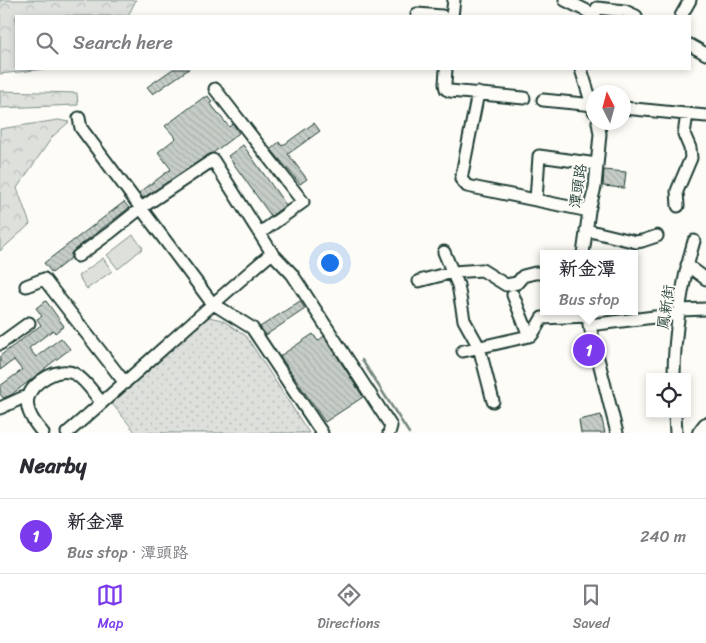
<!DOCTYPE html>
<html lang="en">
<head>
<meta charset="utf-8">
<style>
  :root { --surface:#fff; --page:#f7f7f7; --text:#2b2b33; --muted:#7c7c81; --line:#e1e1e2; --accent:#7c3aed }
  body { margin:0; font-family:Sriracha,"LXGW WenKai TC",sans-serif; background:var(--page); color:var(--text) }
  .controls { position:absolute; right:15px; bottom:15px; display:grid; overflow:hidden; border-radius:0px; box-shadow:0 2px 8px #0003 }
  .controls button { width:45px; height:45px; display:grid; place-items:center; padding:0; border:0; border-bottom:1px solid var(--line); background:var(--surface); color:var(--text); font:25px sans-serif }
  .compass { position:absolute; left:586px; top:85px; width:45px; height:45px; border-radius:50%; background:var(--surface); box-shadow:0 2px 8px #0003; rotate:354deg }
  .you { position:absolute; left:329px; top:262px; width:18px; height:18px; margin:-12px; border:4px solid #fff; border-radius:50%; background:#1a73e8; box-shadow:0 0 0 8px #1a73e833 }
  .badge { display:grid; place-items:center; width:32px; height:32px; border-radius:50%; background:var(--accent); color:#fff; font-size:16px; font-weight:700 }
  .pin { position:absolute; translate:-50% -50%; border:2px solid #fff; box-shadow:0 1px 5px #0006 }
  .popup { position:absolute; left:540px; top:250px; width:98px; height:65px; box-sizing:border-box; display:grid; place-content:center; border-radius:0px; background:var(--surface); filter:drop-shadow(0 1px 4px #0005); font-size:16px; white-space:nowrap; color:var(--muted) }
  .popup b { font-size:19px; color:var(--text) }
  .popup::after { content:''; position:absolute; left:50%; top:100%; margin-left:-10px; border:10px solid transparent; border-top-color:var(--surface) }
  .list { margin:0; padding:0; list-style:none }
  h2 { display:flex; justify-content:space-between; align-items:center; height:65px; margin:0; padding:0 20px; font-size:21px }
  h2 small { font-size:16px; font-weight:400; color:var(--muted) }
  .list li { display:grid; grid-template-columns:32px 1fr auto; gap:15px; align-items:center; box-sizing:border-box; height:75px; padding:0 20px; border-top:1px solid var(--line) }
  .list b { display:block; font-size:19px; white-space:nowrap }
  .list p { margin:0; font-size:16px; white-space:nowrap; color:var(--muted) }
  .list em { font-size:16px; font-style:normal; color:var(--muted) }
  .icon { flex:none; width:28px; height:28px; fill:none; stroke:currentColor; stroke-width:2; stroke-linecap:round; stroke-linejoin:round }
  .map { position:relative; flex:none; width:706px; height:433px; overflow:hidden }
  .search { position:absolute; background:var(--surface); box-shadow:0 2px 8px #0003; left:15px; right:15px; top:15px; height:55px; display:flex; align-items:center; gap:12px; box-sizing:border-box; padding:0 18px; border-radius:0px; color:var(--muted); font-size:19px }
  .sheet { height:140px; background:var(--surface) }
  nav { display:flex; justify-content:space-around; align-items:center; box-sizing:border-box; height:70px; border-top:1px solid var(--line); background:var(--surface); font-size:14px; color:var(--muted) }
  nav a { display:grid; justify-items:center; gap:2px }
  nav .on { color:var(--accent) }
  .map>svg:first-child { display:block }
</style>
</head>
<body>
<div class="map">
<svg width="706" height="433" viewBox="0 0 706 433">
  <defs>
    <pattern id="grass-dots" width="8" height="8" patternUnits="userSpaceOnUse" patternTransform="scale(1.25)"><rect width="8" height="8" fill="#dde0db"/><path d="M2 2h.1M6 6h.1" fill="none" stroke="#bdc1bd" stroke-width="1.8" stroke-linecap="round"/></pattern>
    <pattern id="forest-crowns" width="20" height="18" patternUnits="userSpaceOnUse" patternTransform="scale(1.25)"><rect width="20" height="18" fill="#dde0db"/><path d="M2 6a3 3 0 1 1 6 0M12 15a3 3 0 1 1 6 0" fill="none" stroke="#bdc1bd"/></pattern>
    <pattern id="building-back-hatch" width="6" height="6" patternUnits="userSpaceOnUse" patternTransform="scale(1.25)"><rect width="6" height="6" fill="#c6cdc7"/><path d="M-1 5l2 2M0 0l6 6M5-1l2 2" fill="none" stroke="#aab1ac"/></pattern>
  </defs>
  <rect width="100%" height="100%" fill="#fdfcf7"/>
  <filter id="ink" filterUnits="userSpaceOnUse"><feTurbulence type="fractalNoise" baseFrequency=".02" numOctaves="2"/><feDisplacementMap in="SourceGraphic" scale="10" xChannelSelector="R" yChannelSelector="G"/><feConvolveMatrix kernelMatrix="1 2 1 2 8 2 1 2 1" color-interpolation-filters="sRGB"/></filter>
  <g filter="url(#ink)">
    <!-- grass -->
    <path fill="url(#grass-dots)" stroke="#7e8e88" d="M209,317l13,3 24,16 63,97h-173l-27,-33z"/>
    <!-- forest -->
    <path fill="url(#forest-crowns)" stroke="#7e8e88" d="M0,0h136l-8,16h-112v53h29l-45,5z
      M0,91l77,2 1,12 -78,3z
      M58,120l11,2 -16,14 -36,52 13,36 -30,27v-122z"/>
    <!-- pitch -->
    <path fill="#dde0db" stroke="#7e8e88" d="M133,235l10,13 -25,21 -11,-14z
      M103,258l9,13 -25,18 -9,-13z"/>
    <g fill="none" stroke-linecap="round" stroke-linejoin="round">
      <!-- stream -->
      <path stroke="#75877f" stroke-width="2.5" d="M362,360l47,73"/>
    </g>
    <!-- building -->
    <path fill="url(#building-back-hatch)" stroke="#1f3d34" d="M173,69h16l-36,25 -6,-7z
      M208,96l4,6 -2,1 19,24 4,-3 6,9 -26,20 -70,45 -4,-5 32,-24 -13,-17 18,-14 -11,-12 39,-29 1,1z
      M314,123l6,8 -32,23 19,25 -7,5 -29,-35 8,-7 3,4z
      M243,145l43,60 -15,11 -43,-60z
      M604,170l22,2 -2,16 -21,-2z
      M124,202l5,6 -55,42 -3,3v5l-19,15 -8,-10z
      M46,301l18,25 -9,7 -2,-3 -24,18 7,9 25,-19 9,11 -25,19v1l-34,26 -8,3 -3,-4v-8l22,-16 -8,-10 -14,10v-14l41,-31 -4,-6 5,-3 -6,-8z
      M300,301l5,8 -39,26 -6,-8z
      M313,334l5,7 6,-5 39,61 -38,25 -45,-66z
      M601,415l4,18h-24l-2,-13z"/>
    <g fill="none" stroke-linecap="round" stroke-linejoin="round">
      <!-- minor casing -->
      <g stroke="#1f3d34" stroke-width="15">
        <path id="minor" d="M565,0l30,15
          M597,8l28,3 11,5
          M417,14l25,2
          M452,16l2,-16
          M681,16l9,-16
          M690,45l16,9
          M446,69l-1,15 1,5 4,2 74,7
          M581,69l13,42
          M215,89l88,113 -43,31
          M478,93l-17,86 6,7 122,25
          M543,100l51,5
          M624,108l82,8
          M79,118l2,10 131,175 40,25 70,105
          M536,200l3,-44 58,8
          M678,206l-1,-15 14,-33 -1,-10 -6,-14 3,-20
          M586,230l50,12 6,-1 15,-5
          M444,252l14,33 6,35 15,27 14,54
          M272,253l20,21 99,152 -2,7
          M583,254l6,-43 6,-24 5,-53 -2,-12
          M687,265l19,14
          M419,281l34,-9 29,-2 24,15 11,-2 6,-7 12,-3h9
          M26,286l18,-7 81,104
          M513,295l16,41
          M680,310l26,-1
          M586,311l31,122
          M589,325l90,-11
          M0,344l29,-21
          M463,351l66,-15 3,-1 10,-17 45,-2
          M674,377c0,-42 8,-96 20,-136
          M0,408l22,-10 6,-1
          M675,414l1,19
          M43,433c-8,-9 -18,-23 -15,-35 4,-17 32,-32 47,-24 11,6 19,20 27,29
          M67,433c69,-59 135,-121 205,-180l-59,-93 -72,48 -30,24 -33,24"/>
      </g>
      <!-- major casing -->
      <g stroke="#1f3d34" stroke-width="18">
        <path id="major" d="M700,433l6,-8"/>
      </g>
      <!-- minor -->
      <use href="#minor" stroke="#fdfcf7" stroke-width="11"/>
      <!-- major -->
      <use href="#major" stroke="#fdfcf7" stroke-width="14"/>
    </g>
  </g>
  <g text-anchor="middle" stroke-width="4" stroke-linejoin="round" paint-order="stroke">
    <!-- street labels -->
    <g font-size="15" fill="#1f3d34" stroke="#fdfcf7">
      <text transform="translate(578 186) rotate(-81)" y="5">潭頭路</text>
      <text transform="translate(666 307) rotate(-82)" y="5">鳳新街</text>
    </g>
  </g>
</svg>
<div class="controls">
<button><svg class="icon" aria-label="locate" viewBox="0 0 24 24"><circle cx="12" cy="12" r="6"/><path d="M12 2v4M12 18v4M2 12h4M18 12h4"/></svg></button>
</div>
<svg class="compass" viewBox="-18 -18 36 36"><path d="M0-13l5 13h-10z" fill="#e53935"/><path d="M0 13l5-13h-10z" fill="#7c7c81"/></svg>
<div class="you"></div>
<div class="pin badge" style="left:589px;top:350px">1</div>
<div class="popup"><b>新金潭</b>Bus stop</div>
<div class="search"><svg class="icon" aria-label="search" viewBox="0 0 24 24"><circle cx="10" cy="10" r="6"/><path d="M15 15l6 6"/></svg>Search here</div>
</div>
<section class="sheet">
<h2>Nearby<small></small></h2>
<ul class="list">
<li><span class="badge">1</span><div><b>新金潭</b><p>Bus stop · 潭頭路</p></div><em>240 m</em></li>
</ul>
</section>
<nav>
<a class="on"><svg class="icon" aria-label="map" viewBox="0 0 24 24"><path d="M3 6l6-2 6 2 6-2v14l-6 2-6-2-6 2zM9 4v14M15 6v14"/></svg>Map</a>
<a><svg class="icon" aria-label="directions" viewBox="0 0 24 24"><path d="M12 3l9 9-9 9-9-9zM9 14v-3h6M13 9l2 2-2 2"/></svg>Directions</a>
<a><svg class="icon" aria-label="saved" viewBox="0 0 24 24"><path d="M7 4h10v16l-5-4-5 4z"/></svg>Saved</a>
</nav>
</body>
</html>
